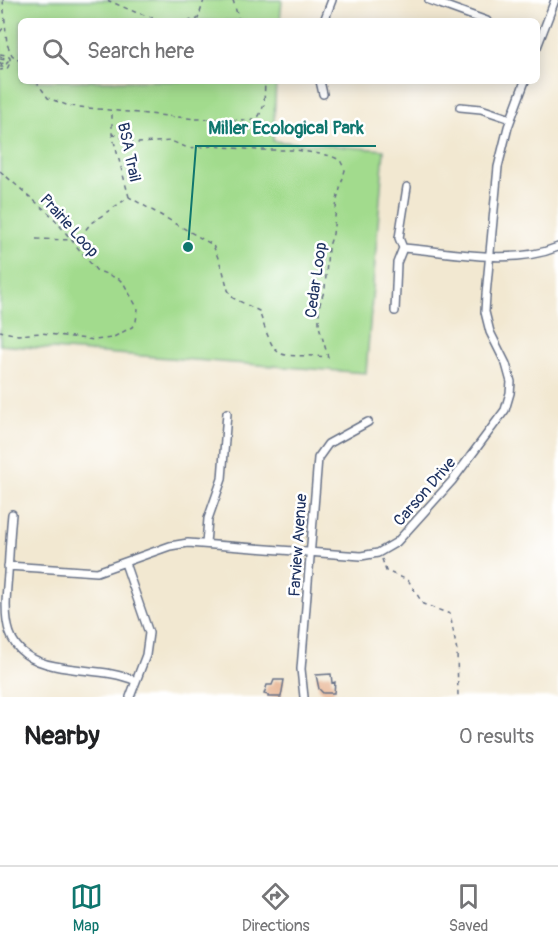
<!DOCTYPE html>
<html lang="en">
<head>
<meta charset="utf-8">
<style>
  :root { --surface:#fff; --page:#f2f2f2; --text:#202124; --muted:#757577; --line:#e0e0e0; --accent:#0f766e }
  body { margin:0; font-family:Pangolin,sans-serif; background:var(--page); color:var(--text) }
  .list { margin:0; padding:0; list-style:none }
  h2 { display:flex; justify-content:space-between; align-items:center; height:78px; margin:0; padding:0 24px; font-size:26px }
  h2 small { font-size:20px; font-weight:400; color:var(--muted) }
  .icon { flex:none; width:33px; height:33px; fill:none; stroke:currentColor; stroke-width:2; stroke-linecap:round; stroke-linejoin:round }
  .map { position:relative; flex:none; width:558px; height:697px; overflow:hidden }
  .search { position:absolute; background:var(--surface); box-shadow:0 3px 15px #0003; left:18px; right:18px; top:18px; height:66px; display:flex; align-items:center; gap:15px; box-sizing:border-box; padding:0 21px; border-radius:9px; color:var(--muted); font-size:22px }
  .sheet { height:168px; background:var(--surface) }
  nav { display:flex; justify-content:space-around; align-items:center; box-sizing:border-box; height:84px; border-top:2px solid var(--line); background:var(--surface); font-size:16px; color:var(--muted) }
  nav a { display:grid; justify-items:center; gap:3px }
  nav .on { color:var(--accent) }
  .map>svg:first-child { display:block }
</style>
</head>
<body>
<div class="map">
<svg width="558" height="697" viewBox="0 0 558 697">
  <rect width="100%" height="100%" fill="#fff"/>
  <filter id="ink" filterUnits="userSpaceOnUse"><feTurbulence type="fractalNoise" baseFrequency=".0167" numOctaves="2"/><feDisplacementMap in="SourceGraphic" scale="12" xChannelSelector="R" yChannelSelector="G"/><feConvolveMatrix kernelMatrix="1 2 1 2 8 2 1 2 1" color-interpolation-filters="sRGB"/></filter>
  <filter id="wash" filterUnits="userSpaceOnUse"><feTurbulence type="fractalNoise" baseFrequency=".008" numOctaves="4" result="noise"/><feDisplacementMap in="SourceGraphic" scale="24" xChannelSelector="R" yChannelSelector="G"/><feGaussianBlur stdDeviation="1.35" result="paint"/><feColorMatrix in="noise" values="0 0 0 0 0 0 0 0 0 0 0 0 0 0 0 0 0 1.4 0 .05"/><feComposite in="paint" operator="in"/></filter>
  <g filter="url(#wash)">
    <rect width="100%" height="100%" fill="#f2e8d1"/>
    <!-- green -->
    <path fill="#a2db8d" stroke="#5e8576" stroke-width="1.5" d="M0,0h282l-2,21h-259v60h255l-3,60 111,9 -18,223 -366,-28z"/>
    <g id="blocks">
      <!-- building -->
      <path fill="#e5ae89" d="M331,674l1,9 3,-1 -1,11h-11l-4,-4 -3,-14z
        M274,680h10l-3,17h-13v-2l-4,-1 3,-9h5z"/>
    </g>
  </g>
  <g filter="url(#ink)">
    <use href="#blocks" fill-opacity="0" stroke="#667086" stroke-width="1.5"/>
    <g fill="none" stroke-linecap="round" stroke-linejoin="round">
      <!-- minor casing -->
      <g stroke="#667086" stroke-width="10">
        <path id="minor" d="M429,0l58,21
          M324,21l8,-21
          M537,47l18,-47
          M320,81l3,13
          M460,107l21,2 30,10
          M403,248c49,4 109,18 155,-1
          M395,311l2,-48 6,-15 -4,-10 8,-51
          M12,514c-2,20 -3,40 -4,60 -4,44 -7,82 47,92 28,6 55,4 81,15
          M206,544l2,-25 14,-40 5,-66
          M125,563l24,70 -3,22 -16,42
          M8,566l89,6 73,-26 18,-3 173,13 17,-3 19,-11 55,-61 53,-71 5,-17 1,-11 -5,-18 -16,-32 -5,-20 1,-17 12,-128 10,-40 17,-46
          M304,697l-3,-28 17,-211 10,-14 40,-22"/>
      </g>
      <!-- path -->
      <path stroke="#667086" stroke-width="1.5" stroke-dasharray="4.5 4.5" stroke-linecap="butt" d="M3,0l4,44 5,11 9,7
        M107,0l28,12 29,9
        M233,0l6,21
        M187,21l11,-2 6,-19
        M0,32l4,-5
        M0,54l7,1 3,3v5l-3,6 -7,1
        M0,57l6,1 2,3 -3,6h-5
        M0,59l5,1v2l-5,3
        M0,63l1,-1
        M36,81l12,17 21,8 128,13 55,1 7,-4 5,-11 1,-24
        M112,134l25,9 34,-2 17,7 25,-2 44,4h39l35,6 9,4 5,10 -8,30 -4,34 -5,15 -3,39 -6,19v19l9,31c-53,-5 -50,11 -69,-46l-26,-13 -5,-8 -5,-19 -10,-26 -84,-48
        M0,171l52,45 44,54 23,9 5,5 14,25 -2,12 -4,6 -20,11 -17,2 -54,-7 -23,2 -18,-4
        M36,239l36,1 8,-3 11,-14 38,-26 -17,-63v-23
        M382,559l4,12 22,9 15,24 27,10 7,37 1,46"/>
      <!-- minor -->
      <use href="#minor" stroke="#fff" stroke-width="7"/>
    </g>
  </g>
  <g text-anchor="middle" stroke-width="5" stroke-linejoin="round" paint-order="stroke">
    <!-- street labels -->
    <g font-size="16" fill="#1b2f5e" stroke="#fff">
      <text transform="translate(130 152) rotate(78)" y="6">BSA Trail</text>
      <text transform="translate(70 225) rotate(48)" y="6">Prairie Loop</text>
      <text transform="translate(315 280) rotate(-82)" y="6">Cedar Loop</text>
      <text transform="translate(424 491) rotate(-49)" y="6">Carson Drive</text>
      <text transform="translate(297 545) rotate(-86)" y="6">Farview Avenue</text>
    </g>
  </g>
  <!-- callouts -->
  <path fill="none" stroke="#0f766e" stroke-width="2" d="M188 247L196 146H376"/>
  <circle fill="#0f766e" stroke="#fff" stroke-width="2" cx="188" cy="247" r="6"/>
  <g font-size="18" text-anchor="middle" font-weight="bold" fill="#0f766e" stroke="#fff" stroke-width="5" stroke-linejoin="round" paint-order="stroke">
    <text x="286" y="134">Miller Ecological Park</text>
  </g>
</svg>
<div class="search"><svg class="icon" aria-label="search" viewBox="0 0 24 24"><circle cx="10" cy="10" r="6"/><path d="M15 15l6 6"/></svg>Search here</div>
</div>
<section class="sheet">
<h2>Nearby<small>0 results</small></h2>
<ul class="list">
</ul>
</section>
<nav>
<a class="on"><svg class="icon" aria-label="map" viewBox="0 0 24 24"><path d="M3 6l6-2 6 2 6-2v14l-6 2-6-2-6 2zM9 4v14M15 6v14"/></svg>Map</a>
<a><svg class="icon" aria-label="directions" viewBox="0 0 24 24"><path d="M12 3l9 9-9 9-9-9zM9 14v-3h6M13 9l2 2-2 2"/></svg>Directions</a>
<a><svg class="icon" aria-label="saved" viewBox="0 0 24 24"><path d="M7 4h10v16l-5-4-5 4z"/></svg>Saved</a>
</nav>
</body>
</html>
